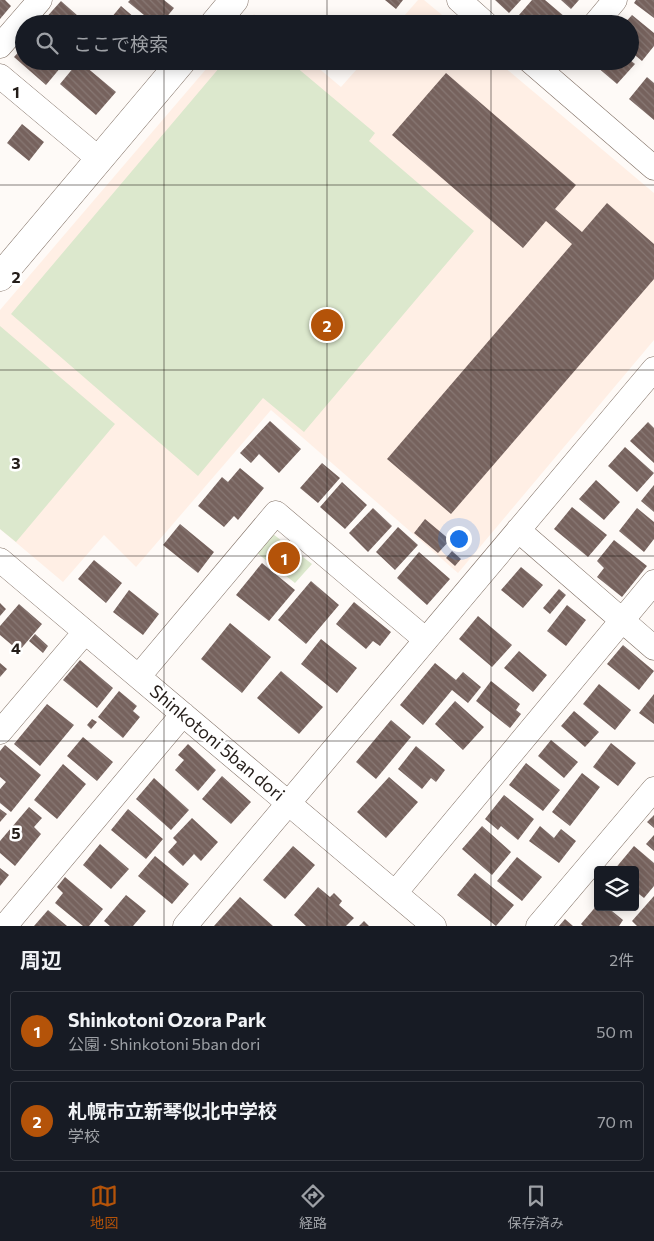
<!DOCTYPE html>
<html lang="ja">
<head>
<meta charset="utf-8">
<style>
  :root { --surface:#171b24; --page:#20242c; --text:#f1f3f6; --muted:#9ea1a6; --line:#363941; --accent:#b45309 }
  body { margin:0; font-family:Commissioner,"Noto Sans JP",sans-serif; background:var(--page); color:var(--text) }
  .controls { position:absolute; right:15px; bottom:15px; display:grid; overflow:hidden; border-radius:5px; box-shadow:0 2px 12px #0003 }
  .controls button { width:45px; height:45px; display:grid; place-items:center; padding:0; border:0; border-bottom:1px solid var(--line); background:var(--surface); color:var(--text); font:25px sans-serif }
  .you { position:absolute; left:458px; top:538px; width:18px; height:18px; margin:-12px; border:4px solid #fff; border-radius:50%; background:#1a73e8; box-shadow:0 0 0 8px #1a73e833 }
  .badge { display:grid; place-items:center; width:32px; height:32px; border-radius:50%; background:var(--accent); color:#fff; font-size:16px; font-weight:700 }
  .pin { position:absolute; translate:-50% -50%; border:2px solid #fff; box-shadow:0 1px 5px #0006 }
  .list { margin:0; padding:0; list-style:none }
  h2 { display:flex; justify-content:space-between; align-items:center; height:65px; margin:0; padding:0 20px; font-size:21px }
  h2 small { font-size:16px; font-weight:400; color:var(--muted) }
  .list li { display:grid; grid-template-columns:32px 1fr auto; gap:15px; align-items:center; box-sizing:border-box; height:80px; margin:0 10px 10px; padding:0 10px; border:1px solid var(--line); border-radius:5px }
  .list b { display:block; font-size:19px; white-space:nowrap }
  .list p { margin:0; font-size:16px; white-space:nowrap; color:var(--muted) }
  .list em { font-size:16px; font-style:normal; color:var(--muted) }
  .icon { flex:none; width:28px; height:28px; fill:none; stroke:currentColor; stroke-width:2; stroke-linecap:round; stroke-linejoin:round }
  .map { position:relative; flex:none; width:654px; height:926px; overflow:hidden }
  .search { position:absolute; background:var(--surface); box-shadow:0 2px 12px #0003; left:15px; right:15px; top:15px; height:55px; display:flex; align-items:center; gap:12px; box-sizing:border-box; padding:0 18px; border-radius:28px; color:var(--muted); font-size:19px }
  .sheet { height:245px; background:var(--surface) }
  nav { display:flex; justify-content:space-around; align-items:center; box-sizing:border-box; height:70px; border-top:1px solid var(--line); background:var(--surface); font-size:14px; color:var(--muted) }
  nav a { display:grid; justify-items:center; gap:2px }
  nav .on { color:var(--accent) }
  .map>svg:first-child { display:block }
</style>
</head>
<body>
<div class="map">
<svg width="654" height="926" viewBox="0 0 654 926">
  <defs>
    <pattern id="building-back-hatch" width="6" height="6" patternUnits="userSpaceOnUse" patternTransform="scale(1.25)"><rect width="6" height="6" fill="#76625d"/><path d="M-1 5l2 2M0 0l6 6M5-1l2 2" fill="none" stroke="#887874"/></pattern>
  </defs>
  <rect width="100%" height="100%" fill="#fefaf7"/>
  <!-- built -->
  <path fill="#ffefe5" d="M418,0h6l29,24h-56z
    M254,14l12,10h-20z
    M213,61h97l31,26 23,-26h133l157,132v147l-196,233 -187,-163 -135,157 -32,-32 -41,47 -63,-53v-219z"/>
  <!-- green -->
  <path fill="#dce8cd" d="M225,61h64l86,72 -6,8 105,90 -170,201 -41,-34 -65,78 -187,-162z
    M0,326l115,98 -99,118 -16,-13z
    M273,534l39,30 -17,19 -38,-30z"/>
  <!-- building -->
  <path fill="url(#building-back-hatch)" d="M0,0h5l6,6 -11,13z
    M130,0h34l10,8 -13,16h-6l-27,-22z
    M385,0h18l-7,9z
    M495,0h26l-12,13z
    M532,0h13l26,22 -1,2h-41l-10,-9z
    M561,0h18l-8,9z
    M636,0h18v18l-20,-15z
    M61,1l26,23h-41l-3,-3z
    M121,6l21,18h-36z
    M632,15l22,18v13l-12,15 -12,-10v-27h-6z
    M345,18l7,6h-12z
    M24,46v15h42l-20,24 -32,-28z
    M630,60l5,4 -18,20 -27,-23z
    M79,61l37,31 -20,23 -36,-31z
    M326,61h18l-7,9z
    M446,73l130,112 -21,24 27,23 25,-29 47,41v35l-203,235 -64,-55 185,-215 -26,-23 -23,27 -131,-113z
    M647,77l7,6v37l-25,-21z
    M22,124l22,18 -15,19 -22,-18z
    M270,421l31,28 -22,24 -20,-19 -8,9 -11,-10z
    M648,422l6,6v35l-24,-22z
    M625,447l29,26 -17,19 -29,-26z
    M322,463l18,15 -22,25 -18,-15z
    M240,468l24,20 -26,32 -4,-4 -10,11 -26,-21 24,-29 6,5z
    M596,480l24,22 -16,18 -25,-21z
    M342,482l25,23 -22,24 -25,-22z
    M654,485v27l-13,-11z
    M572,507l35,28 -19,22 -34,-28z
    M373,508l19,18 -24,26 -19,-19z
    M637,508l17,14v17l-10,13 -25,-21z
    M425,519l25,21 -12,13 -24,-20z
    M180,524l34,28 -16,21 -35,-28z
    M398,527l20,18 -23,25 -19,-18z
    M614,540l33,26 -25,31 -25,-20 7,-9 -7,-7z
    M452,551l9,8 -6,7 -9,-8z
    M419,552l31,27 -23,26 -30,-27z
    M94,560l28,23 -16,20 -28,-24z
    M262,563l33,27 -26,31 -33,-26z
    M521,567l22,18 -20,23 -22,-18z
    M311,581l28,24 -33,39 -28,-24z
    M559,589l7,6 -16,19 -7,-6z
    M129,590l30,24 -16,21 -30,-23z
    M354,602l37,30 -11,14 -7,-5 -7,8 -30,-25z
    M0,603l6,6 -6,7z
    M19,604l23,20 -23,27 -19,-16v-9z
    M567,605l19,15 -20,26 -19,-15z
    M478,616l34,29 -20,22 -33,-28z
    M230,623l41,34 -29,36 -41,-34z
    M35,634l13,12 -5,7 -14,-12z
    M321,639l36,29 -20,25 -36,-29z
    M623,645l31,26 -15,19 -32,-26z
    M519,651l28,24 -14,17 -29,-24z
    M80,660l33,28 -16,20 -34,-28z
    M0,663l7,6 -7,8z
    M435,663l21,17 7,-8 18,15 -13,16 -16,-13 -29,35 -23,-20z
    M281,671l42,36 -24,27 -42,-36z
    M491,681l29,23 -4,6 5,4 -11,14 -34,-27z
    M599,684l32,26 -16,20 -32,-26z
    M119,691l18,15 -4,5 7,6 -17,21 -25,-21z
    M654,694v30l-15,-11z
    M455,701l29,26 -21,23 -28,-26z
    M47,704l27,21 -34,41 -26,-22z
    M574,711l25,21 -14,15 -24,-21z
    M92,719l5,3 -6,7 -4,-4z
    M391,720l20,17 -35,42 -20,-17z
    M83,737l30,25 -16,19 -30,-25z
    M551,740l27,22 -14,16 -26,-22z
    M611,743l25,20 -18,23 -25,-19z
    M188,744l28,26 -18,21 -23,-21 9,-10 -6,-5z
    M5,745l36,30 -30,37 -11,-9v-14l6,-7 -6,-5v-26z
    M416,746l29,24 -9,12 -5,-4 -9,11 -24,-20z
    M526,763l34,27 -17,21 -34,-26z
    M63,764l23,20 -29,35 -23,-19z
    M582,773l18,14 -30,39 -18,-14z
    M222,776l29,26 -20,22 -29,-25z
    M389,777l29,25 -32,36 -29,-26z
    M154,778l35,32 -18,20 -35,-31z
    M504,795l30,24 -16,21 -17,-14 -3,4 -13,-11z
    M29,807l13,11 -8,9 7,7 -26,32 -15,-13v-12z
    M0,809l7,5 -7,8z
    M128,809l35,30 -17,20 -35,-29z
    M654,815v13l-7,-6z
    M192,818l26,24 -17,19 -7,-7 -11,12 -15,-14 9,-10 -4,-4z
    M482,826l29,26 -19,23 -30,-26z
    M540,826l14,12 7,-9 15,12 -17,22 -30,-22z
    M654,835v16l-8,-7z
    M100,844l29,25 -18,20 -28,-24z
    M293,846l22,19 -30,34 -22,-19z
    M634,846l20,17v23l-10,12 -9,-7v-21h-21z
    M155,856l34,28 -17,20 -34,-28z
    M517,857l25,20 -20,24 -25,-20z
    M0,868l9,7 -9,11z
    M475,873l39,32 -18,21 -39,-31z
    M65,877l38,32 -14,17h-6l-28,-23 8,-10 -6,-6z
    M318,887l12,10 4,-4 8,8 -3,4 15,13 -8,8h-40l-12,-11z
    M126,895l20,16 -13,15h-23l-6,-5z
    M654,896v30h-17l-5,-5z
    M240,897l33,29h-59z
    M598,904v3h9l16,13 -4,6h-36l-2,-2z
    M48,910l19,16h-33z
    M565,919l8,7h-14z
    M364,921l5,5h-10z"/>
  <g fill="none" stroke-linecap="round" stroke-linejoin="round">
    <!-- street casing -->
    <g stroke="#7f6e63" stroke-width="25">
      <path id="street" d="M459,0l27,24
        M595,24l20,-24
        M0,46l40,-46
        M530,61l124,107
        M0,76l99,83
        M518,530l136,118
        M0,560l434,366
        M139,676l137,-163 150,127
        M0,732l85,-100
        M395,893l259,-311
        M5,926l178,-212
        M185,926l469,-557
        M538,926l116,-137"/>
    </g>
    <!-- secondary casing -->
    <g stroke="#7f6e63" stroke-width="29">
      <path id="secondary" d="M214,24l20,-24
        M0,277l182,-216"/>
    </g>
    <!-- street -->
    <use href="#street" stroke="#fff" stroke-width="24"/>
    <!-- secondary -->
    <use href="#secondary" stroke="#fff" stroke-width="28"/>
  </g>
  <!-- grid -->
  <path fill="none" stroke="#231c18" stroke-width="1" stroke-opacity="0.55" d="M164,0v24M327,0v24M491,0v24M164,61v865M327,61v865M491,61v865M0,185h654M0,370h654M0,556h654M0,741h654"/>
  <g text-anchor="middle" stroke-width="5" stroke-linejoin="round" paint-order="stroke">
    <!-- street labels -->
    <g font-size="18" fill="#231c18" stroke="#fff">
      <text transform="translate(217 743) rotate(40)" y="6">Shinkotoni 5ban dori</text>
    </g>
  </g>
  <g font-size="16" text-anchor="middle" font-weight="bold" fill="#231c18" stroke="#fff" stroke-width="5" stroke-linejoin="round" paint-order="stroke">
    <text x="16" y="98">1</text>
    <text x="16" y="283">2</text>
    <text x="16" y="469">3</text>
    <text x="16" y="654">4</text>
    <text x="16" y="839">5</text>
  </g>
</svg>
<div class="controls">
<button><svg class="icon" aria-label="layers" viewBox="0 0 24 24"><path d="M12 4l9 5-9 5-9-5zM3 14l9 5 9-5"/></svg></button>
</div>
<div class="you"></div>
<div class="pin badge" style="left:284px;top:558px">1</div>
<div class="pin badge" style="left:327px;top:325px">2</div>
<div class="search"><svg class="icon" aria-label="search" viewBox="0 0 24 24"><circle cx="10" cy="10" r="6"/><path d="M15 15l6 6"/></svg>ここで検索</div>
</div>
<section class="sheet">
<h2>周辺<small>2件</small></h2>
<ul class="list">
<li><span class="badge">1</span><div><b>Shinkotoni Ozora Park</b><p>公園 · Shinkotoni 5ban dori</p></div><em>50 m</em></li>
<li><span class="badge">2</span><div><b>札幌市立新琴似北中学校</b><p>学校</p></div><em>70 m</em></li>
</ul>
</section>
<nav>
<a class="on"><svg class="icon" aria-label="map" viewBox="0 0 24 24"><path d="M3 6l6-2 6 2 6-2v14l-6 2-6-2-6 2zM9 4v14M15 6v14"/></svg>地図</a>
<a><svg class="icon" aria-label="directions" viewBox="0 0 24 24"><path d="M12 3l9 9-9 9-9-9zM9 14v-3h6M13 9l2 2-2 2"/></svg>経路</a>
<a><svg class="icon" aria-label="saved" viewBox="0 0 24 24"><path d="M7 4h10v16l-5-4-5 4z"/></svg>保存済み</a>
</nav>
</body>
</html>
